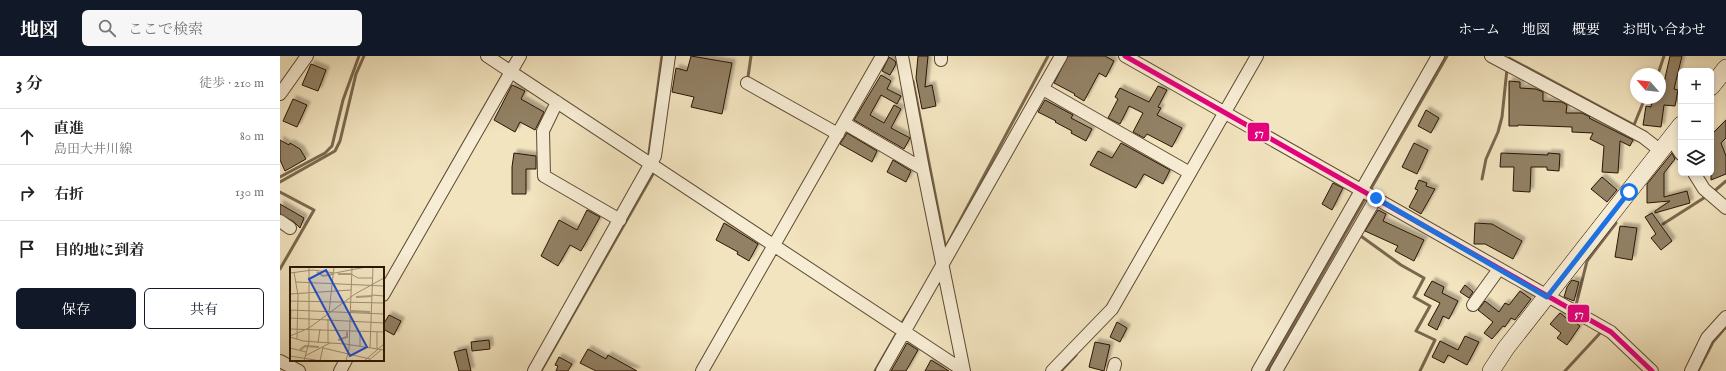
<!DOCTYPE html>
<html lang="ja">
<head>
<meta charset="utf-8">
<style>
  :root { --surface:#fff; --page:#f6f6f6; --text:#222; --muted:#767676; --line:#e0e0e0; --accent:#111827 }
  body { margin:0; font-family:"IM FELL English","Noto Serif JP",serif; background:var(--page); color:var(--text) }
  .controls { position:absolute; right:12px; top:12px; display:grid; overflow:hidden; border-radius:6px; box-shadow:0 2px 6px #0003 }
  .controls button { width:36px; height:36px; display:grid; place-items:center; padding:0; border:0; border-bottom:1px solid var(--line); background:var(--surface); color:var(--text); font:20px sans-serif }
  .compass { position:absolute; left:1350px; top:12px; width:36px; height:36px; border-radius:50%; background:var(--surface); box-shadow:0 2px 6px #0003; rotate:298deg }
  .stop { position:absolute; width:12px; height:12px; margin:-9px; border:3px solid #1a73e8; border-radius:50%; background:#fff }
  .stop.end { background:#1a73e8; border-color:#fff; box-shadow:0 1px 4px #0008 }
  .list { margin:0; padding:0; list-style:none }
  h2 { display:flex; justify-content:space-between; align-items:center; height:52px; margin:0; padding:0 16px; font-size:17px }
  h2 small { font-size:13px; font-weight:400; color:var(--muted) }
  .list li { display:grid; grid-template-columns:26px 1fr auto; gap:12px; align-items:center; box-sizing:border-box; height:56px; padding:0 16px; border-top:1px solid var(--line) }
  .list b { display:block; font-size:15px; white-space:nowrap }
  .list p { margin:0; font-size:13px; white-space:nowrap; color:var(--muted) }
  .list em { font-size:13px; font-style:normal; color:var(--muted) }
  .actions { display:flex; gap:8px; padding:12px 16px }
  .actions a { flex:1; padding:9px 0; border:1px solid var(--accent); border-radius:6px; text-align:center; font-size:14px; color:var(--accent) }
  .actions .main { background:var(--accent); color:#fff }
  .icon { flex:none; width:22px; height:22px; fill:none; stroke:currentColor; stroke-width:2; stroke-linecap:round; stroke-linejoin:round }
  .map { position:relative; flex:none; width:1446px; height:315px; overflow:hidden }
  header { display:flex; align-items:center; gap:24px; box-sizing:border-box; height:56px; padding:0 20px; background:var(--accent); color:#fff }
  header strong { font-size:19px }
  nav { display:flex; gap:22px; margin-inline-start:auto; font-size:14px }
  .search { width:280px; height:36px; background:var(--page); display:flex; align-items:center; gap:10px; box-sizing:border-box; padding:0 14px; border-radius:6px; color:var(--muted); font-size:15px }
  main { display:flex }
  aside { flex:1; background:var(--surface) }
  .map>svg:first-child { display:block }
</style>
</head>
<body>
<header>
<strong>地図</strong>
<div class="search"><svg class="icon" aria-label="search" viewBox="0 0 24 24"><circle cx="10" cy="10" r="6"/><path d="M15 15l6 6"/></svg>ここで検索</div>
<nav><a>ホーム</a><a>地図</a><a>概要</a><a>お問い合わせ</a></nav>
</header>
<main>
<aside>
<h2>3 分<small>徒歩 · 210 m</small></h2>
<ul class="list">
<li><svg class="icon" aria-label="ahead" viewBox="0 0 24 24"><path d="M12 20V5M6 11l6-6 6 6"/></svg><div><b>直進</b><p>島田大井川線</p></div><em>80 m</em></li>
<li><svg class="icon" aria-label="right" viewBox="0 0 24 24"><path d="M7 20v-9h11M14 6l5 5-5 5"/></svg><div><b>右折</b></div><em>130 m</em></li>
<li><svg class="icon" aria-label="arrive" viewBox="0 0 24 24"><path d="M6 21V4h12l-3 4 3 4H6"/></svg><div><b>目的地に到着</b></div></li>
</ul>
<div class="actions"><a class="main">保存</a><a>共有</a></div>
</aside>
<div class="map">
<svg width="1446" height="315" viewBox="0 0 1446 315">
  <defs>
    <filter id="shadow"><feDropShadow dx="3.5" dy="-3.5" stdDeviation="1" flood-color="#0004"/></filter>
  </defs>
  <rect width="100%" height="100%" fill="#f2e4bf"/>
  <filter id="stains"><feTurbulence type="fractalNoise" baseFrequency=".005" numOctaves="4"/><feColorMatrix values="0 0 0 0 .2 0 0 0 0 .09 0 0 0 0 .02 0 0 0 .5 -.17"/></filter>
  <radialGradient id="worn" r=".72"><stop offset=".6" stop-color="#630" stop-opacity="0"/><stop offset="1" stop-color="#630" stop-opacity=".3"/></radialGradient>
  <g fill="none" stroke-linecap="round" stroke-linejoin="round">
    <!-- stream -->
    <path stroke="#7a674d" stroke-width="3" d="M1229,2l125,67 11,-27
      M1378,18l6,-18
      M468,21l3,-21
      M633,25l33,169
      M370,101l-1,-4 13,-97
      M0,121l45,-24 7,-7 11,-46 16,-44
      M1202,123l4,-20 12,-27 4,-15 5,-48
      M0,126l55,-31 5,-10 16,-67 8,-18
      M0,136l34,18 -34,59
      M1089,136l78,-136
      M1432,137l14,-12
      M1383,168l44,-28
      M1078,178l43,31 23,13 -10,19 16,9 -14,25 19,9 -15,31
      M668,187l100,-187
      M1303,254l-7,-5 11,-44 29,-38
      M620,270l12,-19
      M261,315l112,-197v-3
      M595,315l23,-40
      M781,315l15,-16
      M987,315l99,-174
      M1285,315l37,-40
      M1418,315l15,-29 13,-15"/>
  </g>
  <!-- building -->
  <path fill="#928165" stroke="#2b1503" filter="url(#shadow)" d="M411,0l41,7 -10,51 -31,-7 3,-10 -22,-5 4,-24 11,3z
    M638,0h10l-3,31 7,-2 4,21 -14,3 -6,-31z
    M788,0h37l9,5 -8,16 -7,-4 -15,28 -10,-6 1,-1 -21,-11z
    M1390,0h12l-8,33 4,1 -3,16 -11,-1 -3,22 -18,-2 3,-19 5,1 2,-9h7v-11h3z
    M609,1l6,4 1,3 -6,11 -8,-4z
    M31,8l15,6 -8,21 -16,-6z
    M601,19l10,6 -4,8 14,7 -4,8 -16,-9 -11,20 14,8 10,-18 7,4 -10,19 19,10 -6,11 -50,-29z
    M1229,25l11,1v6l16,1 7,3v9l19,1 5,3 -1,8h16l8,4 -1,1 44,22 -3,6 -10,-5 -2,32 -16,-1 2,-26 -14,-7 3,-6 -21,-1v-5l-54,-2v1h-9z
    M232,29l13,6 -4,8 23,13 -9,18 -15,-8 -5,10 -21,-12z
    M878,30l9,4 -9,17 3,1 -4,7 25,13 -10,19 -25,-13 -3,4 -11,-6 10,-19 -14,-7 -9,18 -12,-6 10,-19 -3,-2 5,-9 29,14z
    M13,43l14,6 -10,22 -14,-6z
    M765,44l28,15 -2,3 21,11 -6,12 -15,-8 1,-2 -17,-9 1,-1 -18,-9z
    M1146,54l13,8 -8,15 -13,-7z
    M1446,64v18l-5,5 5,13v18l-15,6v-45z
    M567,77l30,18 -5,11 -32,-18z
    M0,84l9,5 1,-2 10,6 6,10 -21,12 -5,-11z
    M841,87l49,27 -7,14 -19,-10 -8,14 -46,-23 8,-14 14,7z
    M1134,87l14,7 -11,24 -15,-7z
    M234,97l22,3v13h-10v25h-14v-27z
    M1221,97l47,2v-2l12,1 -1,17 -12,-1v-3h-16l-1,25 -17,-1 1,-24h-14z
    M1392,97l3,6 -11,14v24l23,-6 3,12 -35,10v-2l15,-10 -23,2v-19z
    M613,104l18,11 -5,11 -19,-10z
    M1322,121l15,13 -10,12 -16,-13z
    M1139,124l8,3 -1,3 9,3 -14,25 -12,-7 9,-17 -3,-1z
    M1053,127l10,5 -11,22 -10,-6z
    M0,148l24,14 -4,10 -6,-6 -14,-8z
    M307,154l13,7 -19,34 -11,-6 -12,21 -17,-10 18,-36 18,10z
    M1098,154l8,4 -3,7 41,19 -10,21 -19,-10 3,-5 -33,-15z
    M1372,157l20,28 -11,9 -10,-12 5,-4 -11,-17z
    M444,167l34,21 -9,17 -12,-7 1,-2 -22,-12z
    M1195,167l17,1 30,17 -9,18 -28,-15h-11z
    M1340,170l17,2 -5,32 -17,-3z
    M1292,224l7,2 -5,19 -10,-4 3,-10z
    M1152,225l12,6 -2,6 16,8 -9,18 -6,-3 -6,14 -9,-5 12,-22 -16,-8z
    M1185,229l8,7 -4,6 -9,-6z
    M1240,235l11,8 -16,21 -4,-2 -6,9 -2,-1 -11,13 -8,-6 9,-11 -15,-12 7,-9 14,11 6,-9 4,2z
    M1280,257l10,8 1,-2 9,7 -13,19 -10,-7 4,-5 -11,-9z
    M109,259l12,6 -7,14 -11,-6v-4z
    M837,266l10,6 -7,14 -10,-5z
    M1185,280l14,6 -12,23 -19,-10 -4,8 -12,-6 8,-16 18,9z
    M209,284l1,9 -18,2 -1,-9z
    M815,286l15,3 -6,26 -15,-4z
    M627,287l11,7 -12,21h-15z
    M186,293l5,22h-12l-5,-19z
    M308,293l18,10 2,-4 29,16h-41l-16,-8z
    M279,301l13,7 -4,7h-12l2,-5 -3,-1z
    M651,304l18,11h-24z"/>
  <g fill="none" stroke-linecap="round" stroke-linejoin="round">
    <!-- minor casing -->
    <g stroke="#5d4932" stroke-width="14">
      <path id="minor" d="M207,0l477,315
        M622,0l21,113 41,202
        M845,0l486,276 41,39
        M1211,0l152,81 18,14
        M661,4v-4
        M467,27l91,51
        M763,33l147,84
        M0,38l27,-38
        M277,46l-14,29 1,45 76,44
        M564,67l79,46
        M1391,83l10,15
        M1414,117l10,16 22,19
        M0,165l10,7
        M103,239l137,-239
        M1193,249l26,-36
        M0,305l19,10
        M60,315l6,-11
        M254,315l121,-215 14,-100
        M422,315l180,-315
        M602,315l179,-315
        M772,315l60,-62 145,-253
        M833,315l2,-7
        M978,315l180,-315
        M996,315l100,-173
        M1411,315l16,-33 19,-21"/>
    </g>
    <!-- secondary casing -->
    <g stroke="#2b1503" stroke-width="18">
      <path id="secondary" d="M1431,31l15,-19
        M1211,315l15,-23 175,-223"/>
    </g>
    <!-- minor -->
    <use href="#minor" stroke="#f7edd5" stroke-width="12"/>
    <!-- secondary -->
    <use href="#secondary" stroke="#f7edd5" stroke-width="17"/>
    <!-- bus-1 casing -->
    <g stroke="#f7edd5" stroke-width="8">
      <path id="bus-1" d="M845,0l486,276 41,39"/>
    </g>
    <!-- bus-1 -->
    <use href="#bus-1" stroke="#e5007d" stroke-width="5"/>
  </g>
  <g fill="none" stroke-linecap="round" stroke-linejoin="round">
    <!-- route -->
    <path stroke="#1a73e8" stroke-width="5" d="M1096,142l171,99 82,-105"/>
  </g>
  <!-- overview -->
  <g transform="translate(10 211)">
    <rect width="94" height="94" fill="#f2e4bf"/>
    <path fill="none" stroke="#ae9e7f" stroke-width="2" d="M27,5l6,4 10,-2M48,7h13M66,30l16,-1M61,44l19,1M48,73l9,-3v-5M10,83l5,-4 14,1"/>
    <path fill="none" stroke="#a29174" stroke-width="1" d="M45,0h13M4,5l4,23 -1,44M0,6l23,-3 22,3 31,-6M61,7l7,4h15M6,15l88,4M0,27l61,-4M82,28l12,1M0,34l94,2M0,43l94,4M39,45l5,-45M0,51l94,5M19,61l46,-34 29,-16M0,62l94,3M0,65l1,-22M0,69l19,-8M0,70l13,4 42,3 39,6M28,76l2,-14M38,76v-24M70,79v-14M0,81l16,4M33,81l47,11M80,81l3,-81M87,82v-17M0,89l31,5M15,89l25,-13M14,94l5,-19v-75M30,94l3,-14M56,94l3,-12 3,-82M74,94l20,-17M78,94l13,-11"/>
    <path fill="#1d4ed8" fill-opacity="0.15" stroke="#1d4ed8" stroke-width="2" d="M36,3l41,77 -17,9 -41,-77z"/>
    <rect width="94" height="94" fill="none" stroke="#2b1503" stroke-width="2"/>
  </g>
  <g stroke="#f7edd5" stroke-width="1.5">
    <rect x="967" y="66" width="23" height="20" rx="4" fill="#e5007d"/>
    <rect x="1287" y="248" width="23" height="19" rx="4" fill="#e5007d"/>
  </g>
  <g font-size="11" text-anchor="middle" font-weight="bold" fill="#fff">
    <text x="979" y="80">57</text>
    <text x="1299" y="261">57</text>
  </g>
  <rect width="100%" height="100%" filter="url(#stains)"/>
  <rect width="100%" height="100%" fill="url(#worn)"/>
</svg>
<div class="controls">
<button>+</button>
<button>−</button>
<button><svg class="icon" aria-label="layers" viewBox="0 0 24 24"><path d="M12 4l9 5-9 5-9-5zM3 14l9 5 9-5"/></svg></button>
</div>
<svg class="compass" viewBox="-18 -18 36 36"><path d="M0-13l5 13h-10z" fill="#e53935"/><path d="M0 13l5-13h-10z" fill="#767676"/></svg>
<div class="stop" style="left:1349px;top:136px"></div>
<div class="stop end" style="left:1096px;top:142px"></div>
</div>
</main>
</body>
</html>
